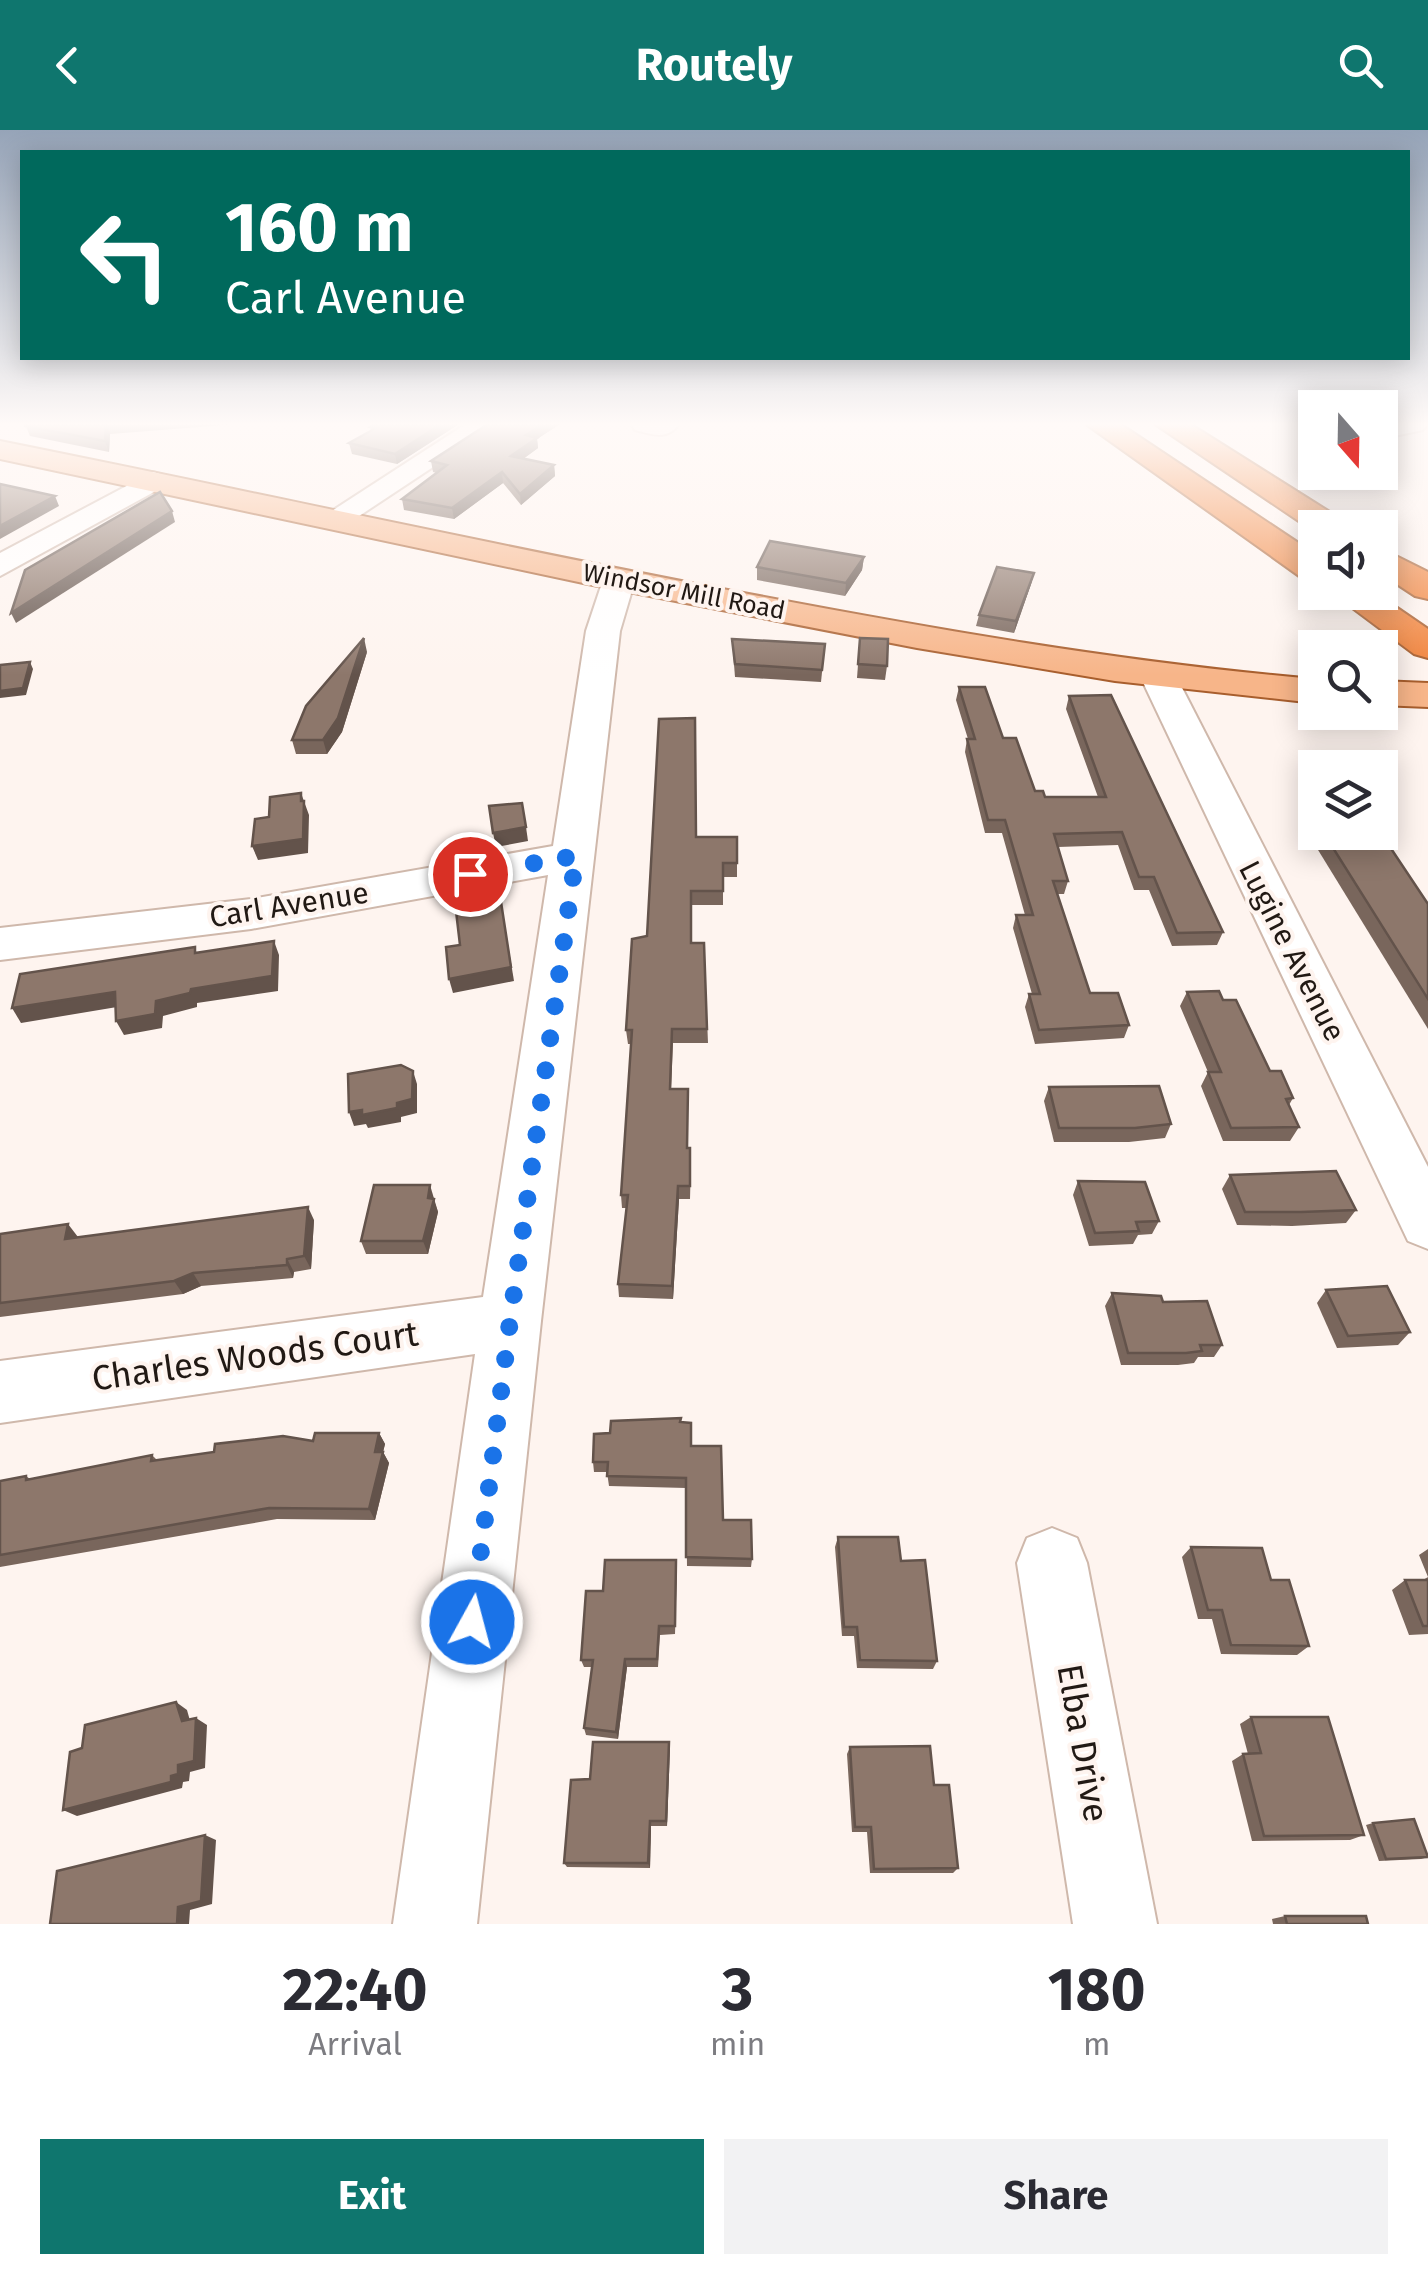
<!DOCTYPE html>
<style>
:root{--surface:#fff;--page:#f2f2f3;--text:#2b2b33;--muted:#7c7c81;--accent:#0f766e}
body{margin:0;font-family:"Fira Sans",sans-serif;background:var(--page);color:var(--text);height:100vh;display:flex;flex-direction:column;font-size:38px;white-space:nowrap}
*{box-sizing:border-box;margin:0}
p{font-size:32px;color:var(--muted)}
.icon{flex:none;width:55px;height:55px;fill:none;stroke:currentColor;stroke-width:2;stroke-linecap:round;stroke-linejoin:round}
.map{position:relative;height:1794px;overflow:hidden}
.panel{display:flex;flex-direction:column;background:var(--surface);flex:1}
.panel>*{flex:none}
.top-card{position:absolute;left:20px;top:20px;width:1390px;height:210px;border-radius:0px;box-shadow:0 5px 25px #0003;background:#00695c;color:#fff;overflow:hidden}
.needle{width:65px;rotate:160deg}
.buttons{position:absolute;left:1298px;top:260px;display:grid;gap:20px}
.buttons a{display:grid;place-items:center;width:100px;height:100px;border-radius:0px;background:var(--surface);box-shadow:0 5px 25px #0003;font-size:50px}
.pin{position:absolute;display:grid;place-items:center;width:85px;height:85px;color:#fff;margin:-42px;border:5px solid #fff;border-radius:50%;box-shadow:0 2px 10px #0007}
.me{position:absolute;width:110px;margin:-55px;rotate:7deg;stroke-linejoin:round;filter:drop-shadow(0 0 8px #0008)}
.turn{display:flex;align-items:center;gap:35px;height:210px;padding:0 40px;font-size:45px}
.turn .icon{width:130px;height:130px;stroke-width:2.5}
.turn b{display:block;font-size:70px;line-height:85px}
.eta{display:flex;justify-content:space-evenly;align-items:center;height:170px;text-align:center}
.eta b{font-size:60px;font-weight:700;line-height:70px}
.cta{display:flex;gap:20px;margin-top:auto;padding:20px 40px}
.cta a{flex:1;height:115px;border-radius:0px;background:var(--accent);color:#fff;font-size:40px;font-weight:700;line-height:115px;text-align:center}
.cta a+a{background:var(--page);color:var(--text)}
header{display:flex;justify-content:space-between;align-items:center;height:130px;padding:0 40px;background:var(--accent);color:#fff;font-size:45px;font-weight:700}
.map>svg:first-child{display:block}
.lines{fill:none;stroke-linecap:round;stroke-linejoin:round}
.minor-casing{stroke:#cfb8ab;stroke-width:4}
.major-casing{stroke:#a85e2d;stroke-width:4}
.highway-casing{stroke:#a85e2d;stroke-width:4}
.minor{fill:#fff;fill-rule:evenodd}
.major{fill:#f7b589;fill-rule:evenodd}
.highway{fill:#f1833b;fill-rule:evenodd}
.wall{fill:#79665c}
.shaded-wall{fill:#63534b}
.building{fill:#8d776b;stroke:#63534b;stroke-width:2.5}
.route{stroke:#1a73e8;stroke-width:18;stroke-dasharray:0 32.4}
.labels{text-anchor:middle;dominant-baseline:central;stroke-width:8;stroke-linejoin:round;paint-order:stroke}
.far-street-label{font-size:25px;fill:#211914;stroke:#fef4ef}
.street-label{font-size:30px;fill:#211914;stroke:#fef4ef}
.near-street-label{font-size:35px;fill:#211914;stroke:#fef4ef}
</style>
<header><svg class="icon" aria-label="back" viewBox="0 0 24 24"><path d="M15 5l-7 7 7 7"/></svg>Routely<svg class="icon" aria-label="search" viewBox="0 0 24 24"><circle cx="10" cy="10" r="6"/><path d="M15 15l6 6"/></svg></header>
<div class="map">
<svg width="1428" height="1794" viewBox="0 0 1428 1794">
<rect width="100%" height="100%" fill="#fef4ef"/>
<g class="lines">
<defs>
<g id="minor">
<path d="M466 294H498L347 394H325L321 388Z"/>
<path d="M631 294H679C667 311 652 304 635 300Z"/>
<path d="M1380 294H1427L1423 300 1380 309Z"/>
<path d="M153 342 163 345 167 351 163 357 0 446V423Z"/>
<path d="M619 440 631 443 635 450 620 501 541 1191 477 1794H393L475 1224 0 1293V1231L483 1167 548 745 251 799 0 830V798L251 769 553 716 586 501 603 450 607 443Z"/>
<path d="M1159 537 1172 540 1177 548 1428 1037V1119L1408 1111 1141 548 1146 540Z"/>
<path d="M1052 1398 1077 1408 1087 1433 1157 1794H1073L1017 1433 1027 1408Z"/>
</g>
<g id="major">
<path d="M0 311C244 360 488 414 733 461 926 498 1119 532 1315 549V573L1115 551 917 518 588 454 0 329Z"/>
<path d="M1380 551 1428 553V577L1380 575Z"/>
</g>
<g id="highway">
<path d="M1086 294H1120L1315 424V451L1302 448Z"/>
<path d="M1155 294H1190L1344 391 1349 398H1315V402Z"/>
<path d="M1380 418 1428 442V469L1415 466 1380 443Z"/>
<path d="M1331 462H1374L1428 499V528L1414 524Z"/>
</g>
</defs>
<use href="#minor" class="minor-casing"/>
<use href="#major" class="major-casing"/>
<use href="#highway" class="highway-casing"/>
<use href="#minor" class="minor"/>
<use href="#major" class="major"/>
<use href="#highway" class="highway"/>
</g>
<g class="wall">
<path d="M25 294H238L110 304 109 322 30 306Z"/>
<path d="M374 294H459L397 334 352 324 349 313 371 301 370 297Z"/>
<path d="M488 294H560L537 309 538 318 523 329 554 335 555 346 521 375 503 353 454 389 404 380 402 369 437 343 433 342 431 331Z"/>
<path d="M864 427 862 440 845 466 757 450V437Z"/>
<path d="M1034 443 1031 454 1014 503 976 496 979 485Z"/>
<path d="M860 508 887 536 885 550 857 548Z"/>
<path d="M732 509 825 514 821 552 735 547Z"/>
<path d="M367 522 342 602 327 624H296L292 610Z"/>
<path d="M959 557 1003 608 1035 661 1045 667H1098L1066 579 1069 566 1223 802 1217 815 1172 816 1149 760H1134L1118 715 1058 717 1068 751 1064 764H1057L1090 863 1129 895 1124 908 1035 914 1025 877 1029 864H1032L1013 798 1016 785H1025L1002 703H985L965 622 967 609H968L956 570Z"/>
<path d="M1319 702H1380L1428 774V899L1315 715Z"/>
<path d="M696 707H737V747H723V775H691L692 813H704L708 913H673L671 959 691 1032 690 1069H679L673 1169 619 1167 618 1154 627 1078H622L621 1065 631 914H628L626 900 647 806Z"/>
<path d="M1187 862 1223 870 1270 941 1293 968 1289 975 1299 997 1290 1011H1223L1201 956 1208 942 1180 876Z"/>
<path d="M1049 957 1171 994 1165 1008 1129 1012H1054L1044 971Z"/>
<path d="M1230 1045 1356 1080 1346 1093 1292 1096 1237 1095 1222 1059Z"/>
<path d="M1078 1051 1159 1091 1152 1104 1138 1105 1133 1114 1089 1116 1073 1065Z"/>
<path d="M434 1070 438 1082 428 1124H366L361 1111Z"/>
<path d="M314 1090 311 1139 294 1142 293 1148 201 1156 183 1164 0 1187V1104L78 1107Z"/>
<path d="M1326 1160 1410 1202 1398 1215 1337 1218 1317 1173Z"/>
<path d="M1112 1163 1163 1172 1222 1215 1214 1227H1198L1194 1233 1178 1235H1121L1105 1176Z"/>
<path d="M680 1292 723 1390 752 1429 751 1437 687 1436 686 1358 609 1356 607 1342H594L593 1332 610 1303Z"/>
<path d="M379 1303 385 1314 383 1322 389 1333 375 1390 277 1389 0 1437V1351L26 1346 30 1349 152 1325 157 1330Z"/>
<path d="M838 1407 901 1431 937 1531 933 1539 857 1538 854 1506H842L835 1417Z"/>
<path d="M1191 1417 1309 1516 1297 1525 1221 1524 1212 1489H1198L1182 1427Z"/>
<path d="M1428 1419V1504L1409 1505 1392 1460 1405 1450H1423L1428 1447 1419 1425Z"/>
<path d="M677 1439 675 1504 660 1505 658 1537H627L618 1609 586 1605 584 1598 592 1537H584L581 1530 603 1461Z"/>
<path d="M1251 1587 1364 1705 1350 1710 1252 1711 1232 1631 1243 1624H1248L1240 1594Z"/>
<path d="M669 1612 667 1696H651L650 1738 567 1737 564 1733 590 1649Z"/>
<path d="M850 1617 958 1738 953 1743H870L867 1702H852L847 1624Z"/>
<path d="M1373 1693 1428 1727 1421 1729 1379 1731 1366 1695Z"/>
<path d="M1285 1786 1368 1794H1273L1272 1789Z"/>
</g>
<g class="shaded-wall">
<path d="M106 294 110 304 109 322 105 311Z"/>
<path d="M441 294H459L397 334 395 324Z"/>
<path d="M543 294H560L537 309 538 318 512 337 511 326 526 305Z"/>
<path d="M554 335 555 346 521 375 520 364Z"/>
<path d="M502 342 503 353 454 389 452 378Z"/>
<path d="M55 366 59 376 0 409V396Z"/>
<path d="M172 381 175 392 16 493 11 483Z"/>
<path d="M864 427 862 440 845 466 846 453Z"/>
<path d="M1034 443 1031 454 1014 503 1016 491Z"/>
<path d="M364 508 367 522 342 602 327 624 323 610Z"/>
<path d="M30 532 33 539 26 565 0 568V561Z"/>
<path d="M301 663 309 685 308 723 258 730 252 716 301 671Z"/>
<path d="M526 697 528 711 496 717 493 703Z"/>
<path d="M499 759 514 851 453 863 449 849Z"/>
<path d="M274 811 279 825 278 861 197 873V877L163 886 162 898 124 905 116 891 156 871 191 859Z"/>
<path d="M115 862 123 876 21 893 12 878Z"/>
<path d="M413 941 417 954V983L401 987V992L368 998 366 994 354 996 349 982Z"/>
<path d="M430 1055 438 1082 428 1124 423 1111Z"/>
<path d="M678 1056 679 1069 673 1169 672 1156Z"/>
<path d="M308 1077 314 1090 311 1139 304 1126Z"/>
<path d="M68 1094 78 1107 65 1109Z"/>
<path d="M287 1129 294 1142 293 1148 287 1135Z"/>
<path d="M193 1143 201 1156 183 1164 174 1151Z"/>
<path d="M379 1303 385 1314 382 1326 383 1322 389 1333 375 1390 369 1379Z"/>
<path d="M625 1529 627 1537 618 1609 616 1602Z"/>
<path d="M176 1572 187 1580 192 1598 182 1591Z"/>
<path d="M196 1588 207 1595 205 1638 190 1642 189 1651 183 1652 182 1658 77 1686 63 1680 178 1635Z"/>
<path d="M669 1612 670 1619 667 1696 666 1691Z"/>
<path d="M650 1691 651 1696 650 1738 648 1733Z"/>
<path d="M205 1705 216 1710 212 1774 190 1780 189 1794H177L178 1777Z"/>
</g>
<g class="building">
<path d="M25 294H106L105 311 25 296Z"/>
<path d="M374 294H441L395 324 349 313 376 298 370 297Z"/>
<path d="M488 294H543L526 305 537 308 511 326 554 335 520 364 502 342 452 378 402 369 447 335 431 331Z"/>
<path d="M0 354 55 366 0 396Z"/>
<path d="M160 362 172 381 11 483 25 440Z"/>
<path d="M770 411 864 427 846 453 757 437Z"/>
<path d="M997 437 1034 443 1016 491 979 485Z"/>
<path d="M364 508 338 588 323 610H292L306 576Z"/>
<path d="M860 508 888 509 887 536 858 534Z"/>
<path d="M732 509 825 514 822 540 735 534Z"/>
<path d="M30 532 23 558 0 561V535Z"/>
<path d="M959 557H985L1003 608H1016L1035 661H1043L1045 667H1106L1069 566 1111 565 1223 802 1177 803 1154 747H1139L1122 702 1054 704 1068 751H1053L1090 863H1118L1129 895 1039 900 1029 864H1040L1016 785H1033L1005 690H988L967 609H975Z"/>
<path d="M695 588 696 707H737V733H723V761H691V813H704L707 899H672L670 959H688L687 1018H690V1056H678L672 1156 618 1154 628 1065H621L632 900H626L632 809 647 806 659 589Z"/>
<path d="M301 663V671H304L303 709 252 716 255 689 269 687 270 667Z"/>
<path d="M522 673 526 697 493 703 489 676Z"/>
<path d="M1323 702H1380L1428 774V869Z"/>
<path d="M499 759 511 837 449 849 446 817 460 815 456 781 461 777V766Z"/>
<path d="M274 811 272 846 191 859 190 863 156 871 155 884 116 891 115 862 12 878 20 844 195 817V823Z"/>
<path d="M1219 861 1223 870H1236L1270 941H1281L1293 968 1286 969 1299 997 1231 998 1208 942H1221L1187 862Z"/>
<path d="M401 935 413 941 412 969 397 973V978L362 985V980L349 982 348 944Z"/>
<path d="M1159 956 1171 994 1135 998H1059L1049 957Z"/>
<path d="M1336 1041 1356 1080 1301 1082H1245L1230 1045Z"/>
<path d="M1078 1051 1145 1052 1159 1091 1136 1092 1139 1101 1095 1103Z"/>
<path d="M374 1055H430L428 1068 434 1069 423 1111H361Z"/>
<path d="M308 1077 304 1126 287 1129V1135L193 1143 174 1151 0 1173V1104L68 1094 65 1109Z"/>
<path d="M1387 1156 1410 1202 1348 1206 1326 1160Z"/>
<path d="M1112 1163 1161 1166 1163 1172 1207 1171 1222 1215H1200L1202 1221 1186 1223H1128Z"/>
<path d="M681 1288 680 1292 691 1293V1316H721L723 1390H751L752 1429 686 1427V1348L607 1346 608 1332H593L594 1304 610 1303 611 1291Z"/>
<path d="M315 1303H379L375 1322H383L369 1379 269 1378 0 1425V1351L26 1346V1350L152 1325 151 1331 214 1322 215 1314 283 1306 313 1311Z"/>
<path d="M838 1407H898L901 1431 925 1430 937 1531 860 1530 857 1497H844Z"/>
<path d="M1191 1417 1262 1418 1271 1450H1289L1309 1516 1231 1515 1222 1480H1208Z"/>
<path d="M605 1430H676L675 1496H659L657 1529H625L616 1602 584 1598 593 1530H581L586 1461H603Z"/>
<path d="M1405 1450H1428V1496H1423Z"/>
<path d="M176 1572 182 1591 196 1588 194 1631 178 1635V1644L171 1646V1652L63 1680 70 1622 82 1618 85 1595Z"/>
<path d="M1251 1587H1328L1364 1705 1264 1706 1243 1624 1261 1623Z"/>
<path d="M593 1612H669L666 1691H650L648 1733H564L571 1650 590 1649Z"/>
<path d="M930 1616 934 1655H949L958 1738 874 1739 871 1697H855L850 1617Z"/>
<path d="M1414 1689 1428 1727 1386 1729 1373 1693Z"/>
<path d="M205 1705 201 1771 178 1777 177 1794H50L57 1741Z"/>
<path d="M1285 1786H1366L1368 1794H1287Z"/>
</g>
<linearGradient id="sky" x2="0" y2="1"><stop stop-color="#96a4b8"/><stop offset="0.54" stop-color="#fffaf8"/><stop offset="1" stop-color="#fffaf8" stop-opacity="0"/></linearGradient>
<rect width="1428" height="545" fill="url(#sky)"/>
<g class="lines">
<path class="route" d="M470 744 576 726 510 1191 472 1492"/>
</g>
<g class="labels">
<g class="far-street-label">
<text transform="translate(684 462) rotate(11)">Windsor Mill Road</text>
</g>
<g class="street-label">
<text transform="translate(289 775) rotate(-9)">Carl Avenue</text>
<text transform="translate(1292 821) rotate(63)">Lugine Avenue</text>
</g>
<g class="near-street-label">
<text transform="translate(255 1226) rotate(-8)">Charles Woods Court</text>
<text transform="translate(1083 1613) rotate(80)">Elba Drive</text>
</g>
</g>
</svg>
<div class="buttons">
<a><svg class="needle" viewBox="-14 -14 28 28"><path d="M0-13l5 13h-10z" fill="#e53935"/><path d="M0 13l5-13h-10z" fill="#7c7c81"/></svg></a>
<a><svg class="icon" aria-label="sound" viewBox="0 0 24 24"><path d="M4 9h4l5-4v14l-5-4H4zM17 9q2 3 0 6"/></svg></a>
<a><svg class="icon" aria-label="search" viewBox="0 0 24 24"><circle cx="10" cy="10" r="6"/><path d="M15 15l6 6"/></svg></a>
<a><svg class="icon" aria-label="layers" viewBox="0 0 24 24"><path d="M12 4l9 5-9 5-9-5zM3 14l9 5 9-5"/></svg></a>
</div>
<div class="pin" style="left:470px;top:744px;background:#d93025"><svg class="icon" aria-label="arrive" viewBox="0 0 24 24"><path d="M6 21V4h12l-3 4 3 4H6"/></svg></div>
<svg class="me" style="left:472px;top:1492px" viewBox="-20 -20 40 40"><circle r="17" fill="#1a73e8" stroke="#fff" stroke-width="3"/><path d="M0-11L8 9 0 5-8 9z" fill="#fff"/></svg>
<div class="top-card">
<div class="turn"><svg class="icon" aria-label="left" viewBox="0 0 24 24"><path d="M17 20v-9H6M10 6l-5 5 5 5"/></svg><div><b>160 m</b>Carl Avenue</div></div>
</div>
</div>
<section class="panel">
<div class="eta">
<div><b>22:40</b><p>Arrival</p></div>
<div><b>3</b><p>min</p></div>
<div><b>180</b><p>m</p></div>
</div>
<div class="cta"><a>Exit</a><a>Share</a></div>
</section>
